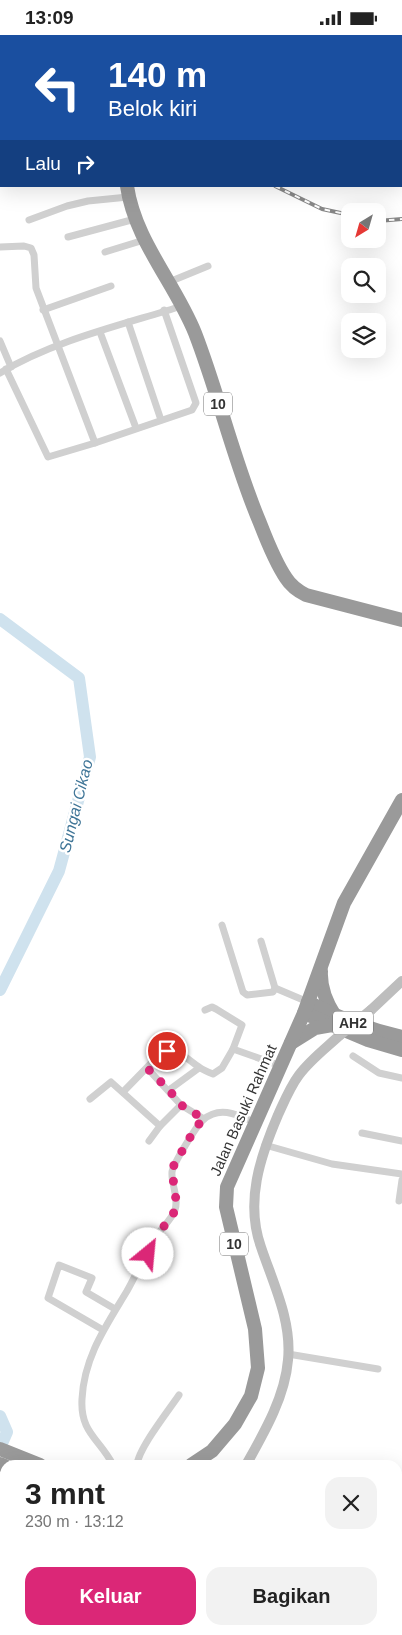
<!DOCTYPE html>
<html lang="id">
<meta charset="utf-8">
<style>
:root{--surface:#fff;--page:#f2f2f2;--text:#222;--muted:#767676;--accent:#db2777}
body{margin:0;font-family:Arial,sans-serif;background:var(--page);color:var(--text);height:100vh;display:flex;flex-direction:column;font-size:19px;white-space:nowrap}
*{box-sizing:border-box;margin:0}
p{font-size:16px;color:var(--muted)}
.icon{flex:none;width:28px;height:28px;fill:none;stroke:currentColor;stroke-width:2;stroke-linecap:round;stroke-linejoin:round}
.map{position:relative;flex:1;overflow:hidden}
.panel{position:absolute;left:0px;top:1425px;width:402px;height:175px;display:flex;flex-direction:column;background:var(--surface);border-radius:15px 15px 0 0;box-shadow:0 5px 20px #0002}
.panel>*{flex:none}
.banner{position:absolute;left:0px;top:0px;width:402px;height:152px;box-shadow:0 5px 20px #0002;background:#1a4fa0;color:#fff;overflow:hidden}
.needle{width:32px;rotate:217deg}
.tools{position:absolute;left:341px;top:168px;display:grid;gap:10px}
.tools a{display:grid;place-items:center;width:45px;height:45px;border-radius:10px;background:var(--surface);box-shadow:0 5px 20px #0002;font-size:25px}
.pin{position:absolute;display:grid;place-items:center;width:42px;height:42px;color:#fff;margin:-21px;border:2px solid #fff;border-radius:50%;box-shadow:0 1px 5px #0007}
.me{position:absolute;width:55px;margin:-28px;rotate:28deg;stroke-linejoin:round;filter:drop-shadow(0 0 4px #0008)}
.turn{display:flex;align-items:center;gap:18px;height:105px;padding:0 25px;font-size:22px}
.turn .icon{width:65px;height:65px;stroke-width:2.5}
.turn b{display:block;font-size:35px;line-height:42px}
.then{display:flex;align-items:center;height:48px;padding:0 25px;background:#0003;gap:10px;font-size:19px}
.round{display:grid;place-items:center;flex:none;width:52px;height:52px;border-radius:15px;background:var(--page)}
.overview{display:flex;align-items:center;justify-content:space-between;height:85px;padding:0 25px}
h1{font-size:30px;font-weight:800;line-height:38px}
.button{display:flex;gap:10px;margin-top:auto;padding:10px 25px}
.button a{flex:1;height:58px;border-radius:15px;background:var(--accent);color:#fff;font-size:20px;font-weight:800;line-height:58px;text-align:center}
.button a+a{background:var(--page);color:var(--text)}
.status{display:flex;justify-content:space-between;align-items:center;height:35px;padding:0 25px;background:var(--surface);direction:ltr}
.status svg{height:14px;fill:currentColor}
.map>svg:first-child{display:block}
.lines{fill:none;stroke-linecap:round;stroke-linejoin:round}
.river{stroke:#cfe2ee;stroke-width:12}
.street{stroke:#d0d0d0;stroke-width:7}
.secondary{stroke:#bdbdbd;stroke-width:10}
.highway{stroke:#9a9a9a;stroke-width:14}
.rail-casing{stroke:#888;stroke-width:4}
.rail{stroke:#fff;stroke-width:2;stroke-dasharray:5.5;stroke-linecap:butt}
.secondary-bridge{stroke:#bdbdbd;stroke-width:10}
.route{stroke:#db2777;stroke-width:9;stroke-dasharray:0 16.2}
.labels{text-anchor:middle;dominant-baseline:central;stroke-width:5;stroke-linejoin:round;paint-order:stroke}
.shield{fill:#fff;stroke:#707070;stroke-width:1}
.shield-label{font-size:14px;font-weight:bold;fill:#333}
.street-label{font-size:15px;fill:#333;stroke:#fff}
.water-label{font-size:16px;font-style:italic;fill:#3f7597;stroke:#fff}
</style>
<div class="status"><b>13:09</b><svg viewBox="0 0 49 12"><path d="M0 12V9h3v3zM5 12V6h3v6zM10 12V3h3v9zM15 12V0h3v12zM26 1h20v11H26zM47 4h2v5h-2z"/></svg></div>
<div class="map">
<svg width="402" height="1600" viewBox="0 0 402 1600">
<rect width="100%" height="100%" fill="#fff"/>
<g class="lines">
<g class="river">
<path d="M0 584 79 643 90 722 59 836 0 955"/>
<path d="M0 1381 7 1397 0 1413"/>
</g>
<g class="street">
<path d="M73 0 74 1"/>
<path d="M259 0V1"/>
<path d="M294 0V1"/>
<path d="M329 0 330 1"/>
<path d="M374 0V1"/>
<path d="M383 0 384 1"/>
<path d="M401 11 402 10"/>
<path d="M0 54H1"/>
<path d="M401 70H402"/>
<path d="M401 106 402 105"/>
<path d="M29 185 67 171 88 166 128 162"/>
<path d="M68 202 135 184"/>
<path d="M0 212 24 211 31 213 34 220 36 253 95 408"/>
<path d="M105 217 144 205"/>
<path d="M169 247 208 231"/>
<path d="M43 275 111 251"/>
<path d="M128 287 161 385"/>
<path d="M100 297 136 393"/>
<path d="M0 306 11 332"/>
<path d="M6 334 48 422 95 408 192 375 196 368 164 275"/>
<path d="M0 338C55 305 122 290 182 271"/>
<path d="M222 890 243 957 247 960 273 957 275 953"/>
<path d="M261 906 275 953 308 967"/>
<path d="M205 975 212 972 216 974 242 990 233 1014 281 1031"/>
<path d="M353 1021 379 1038 402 1043"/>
<path d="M147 1033 181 1070"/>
<path d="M169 1055 199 1033"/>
<path d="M123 1057 160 1019C177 1010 185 1023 199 1032 203 1035 208 1037 213 1039L222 1033 233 1014"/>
<path d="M90 1064 111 1047 160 1091 181 1070 204 1084"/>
<path d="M362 1098 402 1106"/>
<path d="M149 1106 160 1091"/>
<path d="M265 1110 332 1129 402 1139"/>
<path d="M399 1166 402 1145"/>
<path d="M103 1295 48 1263 59 1230 92 1243 86 1257 115 1274"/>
<path d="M288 1319 378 1334"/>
<path d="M113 1430C100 1404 80 1398 82 1364 84 1322 106 1291 127 1256 136 1240 144 1222 153 1206 159 1195 171 1186 175 1175 179 1163 171 1149 172 1137 173 1129 197 1090 203 1085 220 1070 238 1080 256 1088"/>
<path d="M137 1430C138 1414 169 1375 179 1360"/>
<path d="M398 1563 402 1564"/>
<path d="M0 1596 10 1599"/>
<path d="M267 1600 270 1595"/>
<path d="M324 1600 342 1598 347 1595"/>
</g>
<g class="secondary">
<path d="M371 975 402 946"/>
<path d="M246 1430C264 1398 285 1362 288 1325 292 1286 273 1248 261 1212 245 1167 260 1122 278 1080 284 1067 290 1052 299 1040 310 1025 326 1013 340 1000"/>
<path d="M322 1595 324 1600"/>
<path d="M10 1600 11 1595"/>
</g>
<g class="highway">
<path d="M108 1V0"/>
<path d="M127 151C135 206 175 248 195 298 219 360 234 427 260 488 267 506 275 527 286 543 291 551 298 556 306 560L402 585"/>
<path d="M321 936C320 953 326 967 335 981"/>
<path d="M308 967C338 983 368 994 402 1002"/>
<path d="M304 978 368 1005 402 1015"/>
<path d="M291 1008 315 993 332 990"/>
<path d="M0 1414 40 1430"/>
<path d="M0 1429 5 1431"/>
<path d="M191 1430 212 1416 235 1389 251 1361 258 1333 255 1294 226 1172 227 1152 304 978 344 868 402 765"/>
</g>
<defs>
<g id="rail">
<path d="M176 0V1"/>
<path d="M275 151 322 174 350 180"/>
<path d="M378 186 402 184"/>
</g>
</defs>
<use href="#rail" class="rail-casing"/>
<use href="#rail" class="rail"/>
<path class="secondary-bridge" d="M340 1000 371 975"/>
</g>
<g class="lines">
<path class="route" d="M148 1219 154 1205 175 1176 176 1165 172 1136 174 1130 196 1092 204 1084 181 1070 169 1055 147 1033 167 1016"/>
</g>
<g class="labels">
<g class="shield">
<rect x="204" y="357.5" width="28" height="23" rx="4"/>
<rect x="333" y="976.5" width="40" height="23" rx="4"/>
<rect x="220" y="1197.5" width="28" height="23" rx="4"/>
</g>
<g class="shield-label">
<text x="218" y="369">10</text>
<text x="353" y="988">AH2</text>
<text x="234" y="1209">10</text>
</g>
<g class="street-label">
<text transform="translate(243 1075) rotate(-66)">Jalan Basuki Rahmat</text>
</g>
<g class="water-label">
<text transform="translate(76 771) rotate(-76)">Sungai Cikao</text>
</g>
</g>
</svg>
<div class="tools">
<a><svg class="needle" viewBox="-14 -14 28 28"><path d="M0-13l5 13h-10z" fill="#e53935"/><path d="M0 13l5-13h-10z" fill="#767676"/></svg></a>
<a><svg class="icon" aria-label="search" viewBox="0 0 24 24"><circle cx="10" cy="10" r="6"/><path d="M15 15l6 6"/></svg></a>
<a><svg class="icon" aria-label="layers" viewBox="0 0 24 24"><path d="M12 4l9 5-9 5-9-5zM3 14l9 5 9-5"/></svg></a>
</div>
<div class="pin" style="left:167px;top:1016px;background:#d93025"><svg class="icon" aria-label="arrive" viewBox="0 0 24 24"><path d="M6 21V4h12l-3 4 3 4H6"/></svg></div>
<svg class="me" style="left:148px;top:1219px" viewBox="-20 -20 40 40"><circle r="19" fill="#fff"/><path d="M0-13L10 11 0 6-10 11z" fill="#db2777"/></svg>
<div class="banner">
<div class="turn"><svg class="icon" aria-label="left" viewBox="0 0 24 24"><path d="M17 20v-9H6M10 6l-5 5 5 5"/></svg><div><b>140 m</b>Belok kiri</div></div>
<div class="then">Lalu<svg class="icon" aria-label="right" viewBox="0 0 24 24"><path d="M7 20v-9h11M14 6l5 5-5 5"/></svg></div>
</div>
<section class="panel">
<div class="overview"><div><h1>3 mnt</h1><p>230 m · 13:12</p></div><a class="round"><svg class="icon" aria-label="close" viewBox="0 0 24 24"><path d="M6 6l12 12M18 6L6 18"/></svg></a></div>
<div class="button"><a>Keluar</a><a>Bagikan</a></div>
</section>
</div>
